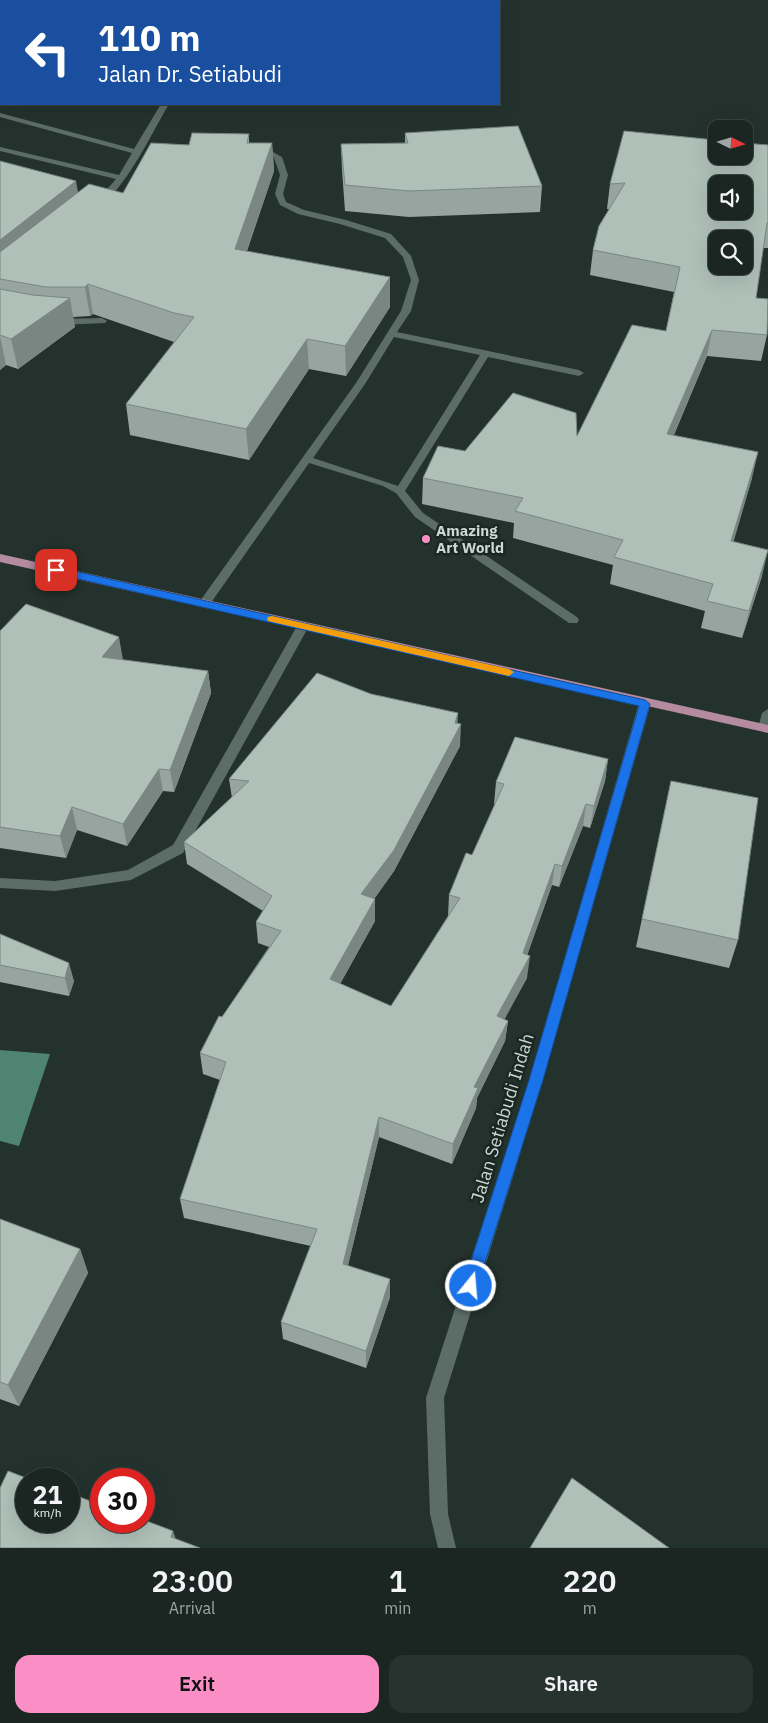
<!DOCTYPE html>
<style>
:root{--surface:#1b2622;--page:#28322f;--text:#f1f3f6;--muted:#a0a5a5;--line:#394340;--accent:#fb8fc5}
body{margin:0;font-family:"IBM Plex Sans",sans-serif;background:var(--page);color:var(--text);height:100vh;display:flex;flex-direction:column;font-size:19px;white-space:nowrap}
*{box-sizing:border-box;margin:0}
p{font-size:16px;color:var(--muted)}
.icon{flex:none;width:28px;height:28px;fill:none;stroke:currentColor;stroke-width:2;stroke-linecap:round;stroke-linejoin:round}
.map{position:relative;height:1548px;overflow:hidden}
.drawer{display:flex;flex-direction:column;background:var(--surface);flex:1}
.drawer>*{flex:none}
.top-card{position:absolute;left:0px;top:0px;width:500px;height:105px;box-shadow:0 5px 20px #0002,0 0 0 1px var(--line);background:#1a4fa0;color:#fff;overflow:hidden}
.needle{width:32px;rotate:95deg}
.tools{position:absolute;left:708px;top:120px;display:grid;gap:10px}
.tools a{display:grid;place-items:center;width:45px;height:45px;border-radius:10px;background:var(--surface);box-shadow:0 5px 20px #0002,0 0 0 1px var(--line);font-size:25px}
.speed{position:absolute;left:15px;top:1468px;display:flex;gap:10px;font-size:25px;font-weight:700;text-align:center}
.speed>*{display:grid;place-content:center;width:65px;height:65px;border-radius:50%;background:var(--surface);box-shadow:0 5px 20px #0002,0 0 0 1px var(--line);line-height:1}
.speed small{font-size:12px;font-weight:400}
.speed .limit{border:8px solid #d22;background:#fff;color:#111}
.pin{position:absolute;display:grid;place-items:center;width:42px;height:42px;color:#fff;margin:-21px;border-radius:10px;box-shadow:0 2px 8px #0006}
.me{position:absolute;width:55px;margin:-28px;rotate:17deg;stroke-linejoin:round;filter:drop-shadow(0 0 4px #0008)}
.turn{display:flex;align-items:center;gap:18px;height:105px;padding:0 15px;font-size:22px}
.turn .icon{width:65px;height:65px;stroke-width:2.5}
.turn b{display:block;font-size:35px;line-height:42px}
.eta{display:flex;justify-content:space-evenly;align-items:center;height:85px;text-align:center}
.eta b{font-size:30px;font-weight:600;line-height:35px}
.button{display:flex;gap:10px;margin-top:auto;padding:10px 15px}
.button a{flex:1;height:58px;border-radius:15px;background:var(--accent);color:#111;font-size:20px;font-weight:600;line-height:58px;text-align:center}
.button a+a{background:var(--page);color:var(--text)}
.map>svg:first-child{display:block}
.water{fill:#4e8471}
.lines{fill:none;stroke-linecap:round;stroke-linejoin:round}
.minor{fill:#5c6c66;fill-rule:evenodd}
.major{fill:#b48b9f;fill-rule:evenodd}
.wall{fill:#96a59f}
.shaded-wall{fill:#7a8682}
.building{fill:#afc0b9;stroke:#7a8682;fill-rule:evenodd}
.route{fill:#1a73e8;stroke:#114b97}
.slow{fill:#f59e0b}
.poi-dot{fill:#fb8fc5;stroke:#1a2823;stroke-width:2}
.labels{text-anchor:middle;dominant-baseline:central;stroke-width:5;stroke-linejoin:round;paint-order:stroke}
.poi-label{font-size:15px;font-weight:bold;fill:#ced7d3;stroke:#1a2823;text-anchor:start}
.near-street-label{font-size:18px;fill:#ced7d3;stroke:#1a2823}
</style>
<div class="map">
<svg width="768" height="1548" viewBox="0 0 768 1548">
<rect width="100%" height="100%" fill="#24322d"/>
<path class="water" d="M0 1050 50 1054 19 1146 0 1141Z"/>
<g class="lines">
<g class="minor">
<path d="M161 104H169C149 138 132 177 103 204L96 202 116 179 0 151V147L119 175 132 153 0 117V113L134 149Z"/>
<path d="M254 145H260L282 157 288 175 283 194 286 202 304 210 346 220 391 234 411 256 419 280 411 311 397 332 579 370 584 373 579 376 488 357 405 491 423 513 577 617 579 620 577 623H569L415 517 396 493 383 486 309 463 208 607H200L198 604 200 601 356 383 401 311 411 280 403 257 385 238 340 224 298 214 280 205 275 194 280 175 274 158 254 149ZM394 337 480 355 398 486 313 458 365 384Z"/>
<path d="M102 318 107 321 105 323 59 325 54 322 59 319Z"/>
<path d="M303 622 309 626 183 853 131 880 55 891 0 888V878L55 881 128 870 173 845 297 626Z"/>
<path d="M645 699 651 703 543 1080 444 1398 448 1514 456 1548H438L430 1514 426 1398 529 1080 639 703Z"/>
<path d="M768 709V731L764 732 758 728 762 713Z"/>
</g>
<path class="major" d="M0 554 768 725V733L0 562Z"/>
</g>
<g class="wall">
<path d="M405 133 542 186 540 212 409 217 345 211 342 170 341 144H405Z"/>
<path d="M249 134V143H272L274 171 247 251 390 307 346 376 309 369 249 460 130 435 126 404 174 342 93 314 90 316 73 317 75 327 18 369 6 365 0 370V161L78 192 123 193 189 145Z"/>
<path d="M768 145V248H763L756 298 767 335 761 361 707 356 674 435 752 478 733 542 762 576 742 638 701 628 705 611 610 584 613 565 513 538 514 523 422 504 423 478 465 451 577 436 666 331 674 292 590 275 593 250 609 209H607L610 184Z"/>
<path d="M0 631 123 660 208 671 211 693 174 792 163 791 127 846 77 830 66 858 0 848Z"/>
<path d="M371 694 458 723 460 746 394 871 374 899H375V921L340 984 391 1006 448 916 449 895 472 855 495 804H494L496 782 608 759 605 781 590 828 583 826 559 887 552 885 527 955V978L504 1019 508 1021 505 1041 477 1098 476 1108 452 1164 379 1137 348 1265 390 1297 366 1368 283 1339 281 1322 311 1246 184 1218 180 1199 220 1080 203 1074 200 1053 222 1017 269 947 258 943 256 922 263 911 187 864 184 842 232 798 229 779Z"/>
<path d="M671 781 738 940 729 968 636 947Z"/>
<path d="M0 934 74 981 69 996 0 982Z"/>
<path d="M0 1219 80 1249 88 1273 19 1406 0 1399Z"/>
</g>
<g class="shaded-wall">
<path d="M1 43V77L0 78V44Z"/>
<path d="M272 143 274 171 237 279 235 249Z"/>
<path d="M76 181 81 210 0 275V240Z"/>
<path d="M390 277V307L346 376 345 346Z"/>
<path d="M88 284 93 314 90 316 85 287Z"/>
<path d="M70 298 75 327 18 369 11 339Z"/>
<path d="M712 330 707 356 663 460 667 434Z"/>
<path d="M0 336 6 365 0 370Z"/>
<path d="M307 339 309 369 249 460 246 429Z"/>
<path d="M758 452 752 478 726 568 731 541Z"/>
<path d="M768 550 762 576 742 638 749 611Z"/>
<path d="M119 637 123 660 102 657Z"/>
<path d="M208 671 211 693 174 792 170 770Z"/>
<path d="M458 713 457 732 461 724 460 746 394 871 362 916 361 894 455 723Z"/>
<path d="M608 759 605 781 590 828 594 806Z"/>
<path d="M159 769 163 791 127 846 123 824Z"/>
<path d="M586 804 583 826 559 887 562 866Z"/>
<path d="M72 807 77 830 66 858 60 836Z"/>
<path d="M555 864 552 885 521 973 530 956 527 978 495 1037 497 1016 523 953Z"/>
<path d="M375 899V921L331 1000 330 979Z"/>
<path d="M69 963 74 981 69 996 65 978Z"/>
<path d="M508 1021 505 1041 477 1098 476 1108 452 1164 453 1144 474 1087Z"/>
<path d="M379 1117V1137L344 1282 343 1264Z"/>
<path d="M80 1249 88 1273 19 1406 8 1385Z"/>
<path d="M390 1279V1297L366 1368V1351Z"/>
<path d="M173 1531 179 1548 171 1537Z"/>
</g>
<g class="building">
<path d="M0 20H1V43L0 44Z"/>
<path d="M518 126 542 186 409 191 345 185 341 144 408 143 405 133Z"/>
<path d="M624 131 716 140V156H744V143L768 145V223H767L756 298 768 299 767 335 712 330 667 434 758 452 731 541 768 550 749 611 707 601 713 584 614 557 623 540 515 511 523 498 423 478 438 446 465 451 513 393 576 413 577 436 632 325 666 331 680 267 593 250 599 226 625 183 610 184ZM716 184H744V211H716ZM716 239H744V266H716Z"/>
<path d="M192 133 249 134 247 143H272L235 249 390 277 345 346 307 339 246 429 126 404 194 317 174 313 88 284 85 287H46L0 279V252L89 184 123 193 151 143 189 145Z"/>
<path d="M0 161 76 181 0 240Z"/>
<path d="M0 289 32 295 70 298 11 339 0 335Z"/>
<path d="M26 604 119 637 102 657 208 671 170 770 159 769 123 824 72 807 60 836 0 827V631Z"/>
<path d="M317 673 371 694 458 713 455 723 461 724 394 850 361 894 375 899 330 979 391 1006 460 898 449 895 466 853 472 855 504 784 496 782 515 737 608 759 594 806 586 804 562 866 555 864 523 953 530 956 497 1016 508 1021 474 1087 478 1088 453 1144 379 1117 343 1264 390 1279 366 1351 281 1322 317 1229 180 1199 226 1062 200 1053 219 1016 222 1017 281 931 256 922 272 896 184 842 249 781 229 779Z"/>
<path d="M671 781 758 798 738 940 642 919Z"/>
<path d="M0 934 69 963 65 978 0 965Z"/>
<path d="M0 1219 80 1249 8 1385 0 1382Z"/>
<path d="M8 1471 29 1479H26V1521H69V1493L101 1505V1521H144V1520L173 1531 171 1537 200 1548H0V1488Z"/>
<path d="M572 1478 669 1548H530Z"/>
</g>
<path class="route" d="M56 567 645 700 650 704 543 1080 476 1291 471 1293 466 1291 463 1286 529 1080 639 706 52 573V568Z"/>
<path class="slow" d="M272 616 509 669 514 672 509 676 268 621 267 619 268 617Z"/>
<circle class="poi-dot" cx="426" cy="539" r="5"/>
<g class="labels">
<g class="poi-label">
<text x="436" y="530">Amazing<tspan x="436" dy="17">Art World</tspan></text>
</g>
<g class="near-street-label">
<text transform="translate(502 1118) rotate(-73)">Jalan Setiabudi Indah</text>
</g>
</g>
</svg>
<div class="tools">
<a><svg class="needle" viewBox="-14 -14 28 28"><path d="M0-13l5 13h-10z" fill="#e53935"/><path d="M0 13l5-13h-10z" fill="#a0a5a5"/></svg></a>
<a><svg class="icon" aria-label="sound" viewBox="0 0 24 24"><path d="M4 9h4l5-4v14l-5-4H4zM17 9q2 3 0 6"/></svg></a>
<a><svg class="icon" aria-label="search" viewBox="0 0 24 24"><circle cx="10" cy="10" r="6"/><path d="M15 15l6 6"/></svg></a>
</div>
<div class="speed"><div>21<small>km/h</small></div><div class="limit">30</div></div>
<div class="pin" style="left:56px;top:570px;background:#d93025"><svg class="icon" aria-label="arrive" viewBox="0 0 24 24"><path d="M6 21V4h12l-3 4 3 4H6"/></svg></div>
<svg class="me" style="left:471px;top:1286px" viewBox="-20 -20 40 40"><circle r="17" fill="#1a73e8" stroke="#fff" stroke-width="3"/><path d="M0-11L8 9 0 5-8 9z" fill="#fff"/></svg>
<div class="top-card">
<div class="turn"><svg class="icon" aria-label="left" viewBox="0 0 24 24"><path d="M17 20v-9H6M10 6l-5 5 5 5"/></svg><div><b>110 m</b>Jalan Dr. Setiabudi</div></div>
</div>
</div>
<section class="drawer">
<div class="eta">
<div><b>23:00</b><p>Arrival</p></div>
<div><b>1</b><p>min</p></div>
<div><b>220</b><p>m</p></div>
</div>
<div class="button"><a>Exit</a><a>Share</a></div>
</section>
